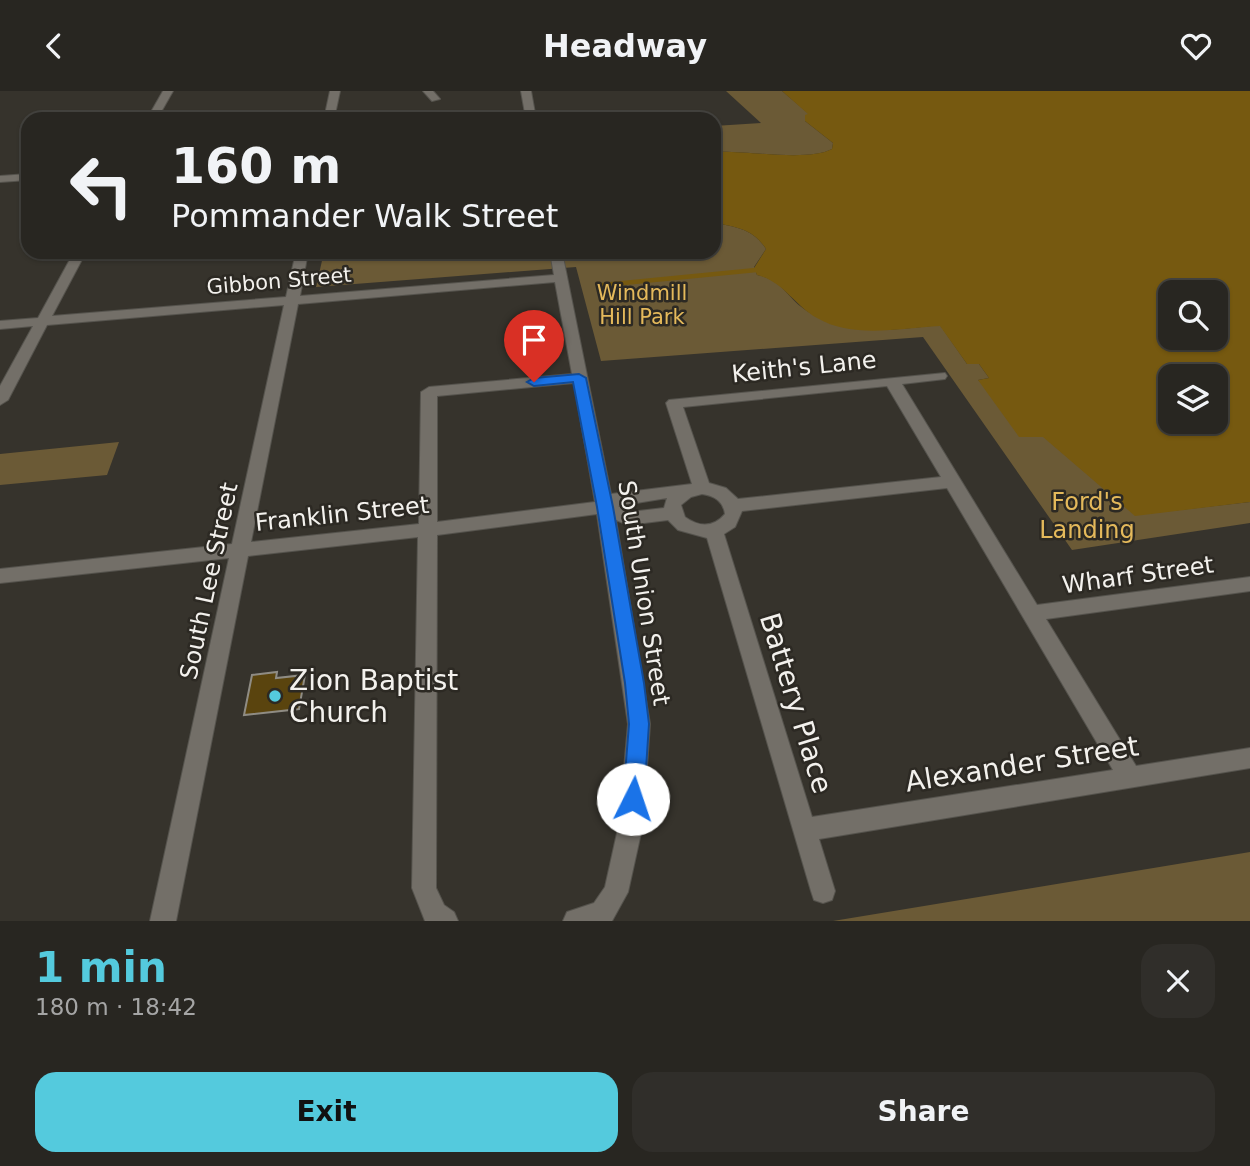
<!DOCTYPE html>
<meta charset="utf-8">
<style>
:root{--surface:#282621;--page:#302e2a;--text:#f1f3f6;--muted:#a5a5a5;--line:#44433f;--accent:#54cadd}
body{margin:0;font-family:"DejaVu Sans",sans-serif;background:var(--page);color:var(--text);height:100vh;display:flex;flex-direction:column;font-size:26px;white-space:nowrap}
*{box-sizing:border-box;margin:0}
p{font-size:23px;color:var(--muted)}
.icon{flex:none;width:38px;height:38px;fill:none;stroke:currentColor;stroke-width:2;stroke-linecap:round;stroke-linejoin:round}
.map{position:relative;height:830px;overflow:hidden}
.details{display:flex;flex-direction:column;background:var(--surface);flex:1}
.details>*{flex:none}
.guide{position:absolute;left:21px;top:21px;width:700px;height:147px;border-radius:21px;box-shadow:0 2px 5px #0004,0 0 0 2px var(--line);background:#282621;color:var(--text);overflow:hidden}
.fabs{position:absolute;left:1158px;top:189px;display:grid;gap:14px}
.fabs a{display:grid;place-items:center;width:70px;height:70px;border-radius:14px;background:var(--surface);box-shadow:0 2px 5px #0004,0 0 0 2px var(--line);font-size:35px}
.pin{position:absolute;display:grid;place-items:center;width:60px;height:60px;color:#fff;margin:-72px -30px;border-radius:50% 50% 50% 0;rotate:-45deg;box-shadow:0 0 7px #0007}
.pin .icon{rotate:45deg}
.me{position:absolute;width:77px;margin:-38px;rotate:4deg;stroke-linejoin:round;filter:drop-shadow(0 0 5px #0008)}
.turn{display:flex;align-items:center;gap:24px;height:147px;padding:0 35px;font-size:32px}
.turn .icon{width:91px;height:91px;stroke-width:2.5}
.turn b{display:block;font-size:49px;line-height:60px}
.round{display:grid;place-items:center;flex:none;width:74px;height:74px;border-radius:21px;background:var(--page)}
.headline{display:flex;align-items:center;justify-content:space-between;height:119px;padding:0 35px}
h1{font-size:42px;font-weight:700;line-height:52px;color:var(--accent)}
.button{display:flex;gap:14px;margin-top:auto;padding:14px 35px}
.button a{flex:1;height:80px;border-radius:21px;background:var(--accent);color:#111;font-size:28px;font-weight:700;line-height:80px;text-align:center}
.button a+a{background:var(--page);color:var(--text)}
header{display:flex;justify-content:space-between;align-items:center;height:91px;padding:0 35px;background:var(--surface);font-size:32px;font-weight:700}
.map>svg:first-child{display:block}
.green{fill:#6b5a36}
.water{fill:#765910;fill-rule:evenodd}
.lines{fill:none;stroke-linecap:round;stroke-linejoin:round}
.stream{stroke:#765910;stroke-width:4.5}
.building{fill:#5a440e;stroke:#8f8c84;stroke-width:2}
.minor-casing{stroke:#55534d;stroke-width:2}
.minor{fill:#736f68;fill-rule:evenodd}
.route{fill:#1a73e8;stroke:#114b97;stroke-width:2}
.poi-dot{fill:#54cadd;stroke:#2c2923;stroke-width:2.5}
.labels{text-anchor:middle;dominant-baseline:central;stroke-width:5;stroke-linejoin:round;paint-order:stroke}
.far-street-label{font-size:21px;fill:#f3f1ed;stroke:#2c2923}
.far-park-label{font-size:21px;fill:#e4b95b;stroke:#2c2923}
.street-label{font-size:24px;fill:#f3f1ed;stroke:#2c2923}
.park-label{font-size:24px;fill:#e4b95b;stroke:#2c2923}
.near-poi-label{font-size:28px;fill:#f3f1ed;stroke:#2c2923;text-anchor:start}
.near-street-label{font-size:28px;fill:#f3f1ed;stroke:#2c2923}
</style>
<header><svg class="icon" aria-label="back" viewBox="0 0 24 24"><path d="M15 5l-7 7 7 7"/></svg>Headway<svg class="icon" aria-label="heart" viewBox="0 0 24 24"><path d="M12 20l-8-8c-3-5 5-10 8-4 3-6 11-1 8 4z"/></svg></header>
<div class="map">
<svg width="1250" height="830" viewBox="0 0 1250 830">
<rect width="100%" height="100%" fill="#36332c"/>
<g class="green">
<path d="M726 0H782L809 23 805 30 833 52 832 58C808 71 746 59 714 61V35L761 32Z"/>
<path d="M714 132C737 136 753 138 766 158L754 176 757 184C782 189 785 204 804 218 845 247 892 239 940 234L967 273H979L989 287 978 289 1135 424 1250 411V432L1072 459 923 246 601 270 576 176 316 196 324 161H714Z"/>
<path d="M119 351 107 384 0 394V363Z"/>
<path d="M1250 761V830H833Z"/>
</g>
<path class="water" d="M782 0H1250V411L1135 425 1043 346H1019L978 289 989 287 979 273H967L940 235C900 237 853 248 817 227 794 214 783 190 757 184L754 177 766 158C753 138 737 136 714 132V61C746 59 807 71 832 58L833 52 805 30V24L808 23ZM1171 201H1216V247H1171ZM1171 285H1216V331H1171Z"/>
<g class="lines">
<path class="stream" d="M603 194 756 179"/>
</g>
<path class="building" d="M277 581 276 587 305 584 299 618 244 624 252 584Z"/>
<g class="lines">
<defs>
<g id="minor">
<path d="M163 0H173L157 28H147Z"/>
<path d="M330 0H340L334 28H324Z"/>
<path d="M423 0H433L440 8 432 10Z"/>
<path d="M521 0H531L536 28H526Z"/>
<path d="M28 83V89L0 91V85Z"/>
<path d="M74 161H86L52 225 286 206 296 161H308L300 205 554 184 550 161H562L611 403 692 393 666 312 669 309 945 282 947 285 945 288 902 293 1037 514 1250 486V500L1046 528 1136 675 1250 657V677L819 748 835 800 832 809 823 812 814 809 811 800 707 447 678 439 668 429 628 434 616 429 650 633 643 733 628 801 612 830H563L567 821 594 812 605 796 619 733 628 633 597 423 437 444 436 797 444 814 454 821 458 830H425L412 797 418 446 248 465 176 830H150L229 467 0 492V478L232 453 284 214 47 234 8 309 0 314V295L33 235 0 238V230L38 227ZM555 191 572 283 429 296 421 301 419 433 251 451 298 213ZM574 292 595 411 437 431V305ZM887 295 941 386 738 408 726 397 709 392 683 316ZM947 397 1113 679 812 726 724 443 735 436 742 420ZM702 403C715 405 723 410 725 423 713 437 699 436 685 426L681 414 691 406ZM667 407 664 417 630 421 618 415Z"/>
</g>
</defs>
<use href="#minor" class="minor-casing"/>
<use href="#minor" class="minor"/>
</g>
<path class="route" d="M579 283 586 287 613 416 644 592 649 633 644 708 641 715 633 718 626 715 623 708 629 633 625 592 597 416 573 291 534 295 527 291 534 287Z"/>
<circle class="poi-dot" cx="275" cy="605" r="7"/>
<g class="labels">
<g class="far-street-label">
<text transform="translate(279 190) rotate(-5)">Gibbon Street</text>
</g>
<g class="far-park-label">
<text x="642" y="202">Windmill<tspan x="642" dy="24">Hill Park</tspan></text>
</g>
<g class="street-label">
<text transform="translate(804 276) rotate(-6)">Keith's Lane</text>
<text transform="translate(342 423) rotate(-6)">Franklin Street</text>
<text transform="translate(1138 484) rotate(-8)">Wharf Street</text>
<text transform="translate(209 490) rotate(-78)">South Lee Street</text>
<text transform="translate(644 502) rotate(81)">South Union Street</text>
</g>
<g class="park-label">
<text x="1087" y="411">Ford's<tspan x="1087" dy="28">Landing</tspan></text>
</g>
<g class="near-poi-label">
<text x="289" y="589">Zion Baptist<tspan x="289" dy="32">Church</tspan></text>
</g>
<g class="near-street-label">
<text transform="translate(796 612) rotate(73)">Battery Place</text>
<text transform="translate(1022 673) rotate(-9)">Alexander Street</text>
</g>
</g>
</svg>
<div class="fabs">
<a><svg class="icon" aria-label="search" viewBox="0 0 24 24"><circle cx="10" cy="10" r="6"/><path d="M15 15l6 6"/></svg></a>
<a><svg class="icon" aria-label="layers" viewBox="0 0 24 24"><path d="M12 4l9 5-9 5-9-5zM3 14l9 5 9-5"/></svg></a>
</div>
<div class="pin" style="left:534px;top:291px;background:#d93025"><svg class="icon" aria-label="arrive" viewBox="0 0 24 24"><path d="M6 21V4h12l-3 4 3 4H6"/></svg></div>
<svg class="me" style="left:633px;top:708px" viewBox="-20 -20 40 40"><circle r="19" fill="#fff"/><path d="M0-13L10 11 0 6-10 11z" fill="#1a73e8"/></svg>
<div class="guide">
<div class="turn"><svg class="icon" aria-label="left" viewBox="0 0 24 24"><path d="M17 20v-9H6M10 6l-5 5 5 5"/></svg><div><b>160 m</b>Pommander Walk Street</div></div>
</div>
</div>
<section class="details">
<div class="headline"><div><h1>1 min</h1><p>180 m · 18:42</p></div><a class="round"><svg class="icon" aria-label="close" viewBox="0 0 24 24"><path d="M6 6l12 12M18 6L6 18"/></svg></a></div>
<div class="button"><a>Exit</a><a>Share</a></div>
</section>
